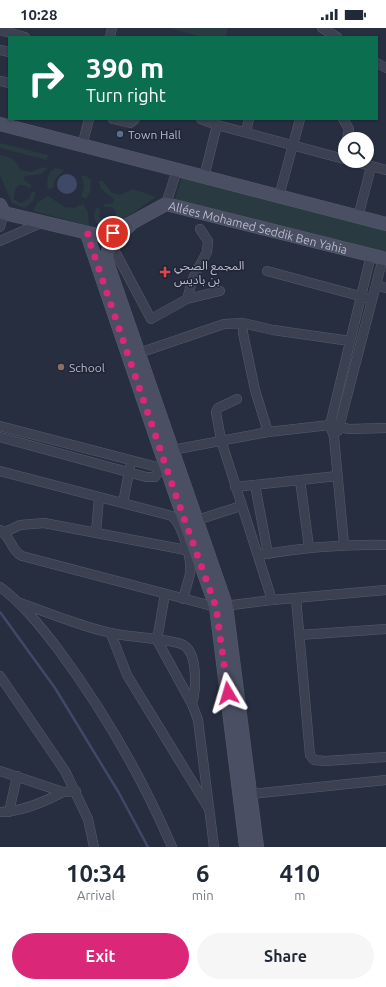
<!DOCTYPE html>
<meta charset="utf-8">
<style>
:root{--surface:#fff;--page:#f6f6f7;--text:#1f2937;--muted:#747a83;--accent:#db2777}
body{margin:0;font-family:Ubuntu,"Noto Sans Arabic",sans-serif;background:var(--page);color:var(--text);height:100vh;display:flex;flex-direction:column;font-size:15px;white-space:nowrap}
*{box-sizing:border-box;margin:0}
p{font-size:13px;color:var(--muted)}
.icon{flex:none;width:22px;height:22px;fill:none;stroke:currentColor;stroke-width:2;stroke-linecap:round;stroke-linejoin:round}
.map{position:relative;height:819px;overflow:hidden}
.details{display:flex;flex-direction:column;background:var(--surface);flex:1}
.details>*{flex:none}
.hud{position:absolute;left:8px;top:8px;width:370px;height:84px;border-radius:0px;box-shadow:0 1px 3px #0004;background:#0b6e4f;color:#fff;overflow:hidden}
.buttons{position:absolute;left:338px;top:104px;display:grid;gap:8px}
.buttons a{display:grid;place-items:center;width:36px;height:36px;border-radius:50%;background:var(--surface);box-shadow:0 1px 3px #0004;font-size:20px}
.pin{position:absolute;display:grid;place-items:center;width:34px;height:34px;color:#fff;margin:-17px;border:2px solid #fff;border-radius:50%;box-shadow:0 1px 4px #0007}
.me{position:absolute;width:44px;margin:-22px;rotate:353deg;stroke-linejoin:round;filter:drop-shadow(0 0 3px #0008)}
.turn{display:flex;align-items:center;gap:14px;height:84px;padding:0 12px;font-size:18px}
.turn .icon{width:52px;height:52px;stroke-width:2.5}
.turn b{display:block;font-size:28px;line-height:34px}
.eta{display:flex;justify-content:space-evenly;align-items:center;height:68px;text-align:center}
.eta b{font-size:24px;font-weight:700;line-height:28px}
.primary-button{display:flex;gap:8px;margin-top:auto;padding:8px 12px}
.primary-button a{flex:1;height:46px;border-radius:24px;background:var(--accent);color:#fff;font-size:16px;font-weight:700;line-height:46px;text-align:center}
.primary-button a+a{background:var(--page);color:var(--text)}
.status{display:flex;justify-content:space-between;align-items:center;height:28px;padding:0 20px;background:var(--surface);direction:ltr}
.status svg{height:11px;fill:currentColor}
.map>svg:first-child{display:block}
.green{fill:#293b41}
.water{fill:#3e4968}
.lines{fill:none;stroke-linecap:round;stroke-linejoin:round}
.stream{stroke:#3e4968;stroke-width:2.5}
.street-casing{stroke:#565c6b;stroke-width:10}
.secondary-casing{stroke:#565c6b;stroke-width:14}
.street{stroke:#3b4150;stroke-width:9}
.secondary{stroke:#4a4f63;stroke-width:13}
.route{stroke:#db2777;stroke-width:7;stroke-dasharray:0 12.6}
.service-dot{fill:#5c6f8a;stroke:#202536;stroke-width:1.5}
.health-dot{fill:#e0444e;stroke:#202536;stroke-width:1.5}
.education-dot{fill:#8d6e63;stroke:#202536;stroke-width:1.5}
.labels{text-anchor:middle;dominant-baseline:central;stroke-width:3;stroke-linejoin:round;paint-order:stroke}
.poi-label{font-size:12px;fill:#b8bcca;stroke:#202536;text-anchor:start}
.street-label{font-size:12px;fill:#b8bcca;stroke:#202536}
</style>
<div class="status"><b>10:28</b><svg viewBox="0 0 49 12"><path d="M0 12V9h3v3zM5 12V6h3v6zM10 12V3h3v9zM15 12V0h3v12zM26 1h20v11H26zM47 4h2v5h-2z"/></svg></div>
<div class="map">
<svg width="386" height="819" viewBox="0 0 386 819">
<rect width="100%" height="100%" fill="#272e40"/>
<g class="green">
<path d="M170 0H228L226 9H201Z"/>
<path d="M0 115 48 127 47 132 0 120Z"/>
<path d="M0 127 13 131 21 142 31 144 43 139 47 141 41 146 25 148 24 152 32 158 29 160 24 157H19L15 161 14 171 20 175 29 171 31 165 35 163C35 172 32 176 24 180L12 175 0 147Z"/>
<path d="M56 140 64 142 55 151 53 160 48 161C46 153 48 143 56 140Z"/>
<path d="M81 147 88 149 91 152 90 164 86 171 81 168 84 159Z"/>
<path d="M182 149 386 203V226L175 172Z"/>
<path d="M99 153H103L111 164 120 167 133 161 156 169 111 200C97 201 90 191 97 179L100 182C98 191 101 196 111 196L116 187 115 182 111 179H104L103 176 113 175 114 171 101 161Z"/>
<path d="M48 168 64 179 75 180 83 176 88 184 89 198 33 183 37 175Z"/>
</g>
<circle class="water" cx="67" cy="156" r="10"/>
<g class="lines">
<path class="stream" d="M0 584 55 660 119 765 148 819"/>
<defs>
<g id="street">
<path d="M322 0 337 9"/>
<path d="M0 2 25 9"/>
<path d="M110 9 112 0"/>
<path d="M0 22 9 24"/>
<path d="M377 35 386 40"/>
<path d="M0 53 9 55"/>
<path d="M113 91 130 95 135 91"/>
<path d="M201 91 217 97 344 131"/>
<path d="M343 91 349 101 347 111"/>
<path d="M246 104 249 91"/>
<path d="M82 118 89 91"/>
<path d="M352 133 386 142"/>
<path d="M204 149 217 97"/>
<path d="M279 168 300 91"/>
<path d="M166 176 177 142"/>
<path d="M358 189 371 139"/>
<path d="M0 199 4 185"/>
<path d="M0 213 41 195"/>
<path d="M111 216 151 291 187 271 193 250 207 224 208 213 200 201"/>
<path d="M267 243 367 270"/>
<path d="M376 257 386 260"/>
<path d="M187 271 220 263"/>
<path d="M243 295 273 302 350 313"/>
<path d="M133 327 224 296 243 295V305L255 362 268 404"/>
<path d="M237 371 218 380 216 384 221 412 272 572"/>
<path d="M0 398 161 440 171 438"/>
<path d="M338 403 383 230"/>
<path d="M0 409 146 449H155L161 440"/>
<path d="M167 423 268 404 330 397 349 401 386 400"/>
<path d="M0 443 172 488C183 498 192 531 190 546 188 554 185 563 183 571"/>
<path d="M300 452 309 519"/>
<path d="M255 457 268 526"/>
<path d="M235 459 337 448"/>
<path d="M123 475 130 439"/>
<path d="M191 494 241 478"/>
<path d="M0 502C11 508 11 523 22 528L216 579 272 572 386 562"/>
<path d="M5 504 20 497 44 495 186 522"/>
<path d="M96 504 99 470"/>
<path d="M344 516 334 409 330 397 371 227"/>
<path d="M258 527C301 520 342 516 386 517"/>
<path d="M0 559C23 576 41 599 58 621 103 682 142 749 172 819"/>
<path d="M165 566 157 612 192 676 198 692 214 819"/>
<path d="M296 570 310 727 314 732 325 733 386 729"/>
<path d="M20 575C52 586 90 602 122 607 134 609 178 612 185 618 198 628 196 662 192 676"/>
<path d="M111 606 127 647 209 781"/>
<path d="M299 607 386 601"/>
<path d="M0 648 65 743 88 791 94 819"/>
<path d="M0 743 63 764 76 763"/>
<path d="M251 766 386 752"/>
<path d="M0 784C22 784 44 774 63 764"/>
<path d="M9 784 17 748"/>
</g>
<g id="secondary">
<path d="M0 96 386 196"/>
<path id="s1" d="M0 177 4 185 97 207 113 205 166 176 386 231"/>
<path d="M130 197C120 207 104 218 107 234L226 577 257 819"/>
<path d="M87 206 175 465 216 579 246 819"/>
</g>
</defs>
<use href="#street" class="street-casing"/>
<use href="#secondary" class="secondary-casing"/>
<use href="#street" class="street"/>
<use href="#secondary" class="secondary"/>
</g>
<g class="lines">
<path class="route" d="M113 205 87 206 175 465 216 579 228 665"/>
</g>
<circle class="service-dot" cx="120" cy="106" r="4"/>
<path class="health-dot" d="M163 238h4v4h4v4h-4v4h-4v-4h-4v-4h4z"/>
<circle class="education-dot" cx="61" cy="339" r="4"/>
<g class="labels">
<g class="poi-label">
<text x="128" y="106">Town Hall</text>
<text x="174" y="237">المجمع الصحي<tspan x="174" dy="14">بن باديس</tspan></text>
<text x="69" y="339">School</text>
</g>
<g class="street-label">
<text stroke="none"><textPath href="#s1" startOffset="276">Allées Mohamed Seddik Ben Yahia</textPath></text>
</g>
</g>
</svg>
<div class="buttons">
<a><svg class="icon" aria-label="search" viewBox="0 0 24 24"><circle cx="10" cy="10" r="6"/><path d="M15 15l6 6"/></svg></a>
</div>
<div class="pin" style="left:113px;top:205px;background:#d93025"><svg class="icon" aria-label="arrive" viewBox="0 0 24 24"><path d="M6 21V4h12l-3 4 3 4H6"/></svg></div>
<svg class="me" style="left:228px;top:665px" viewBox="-20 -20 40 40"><path d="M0-17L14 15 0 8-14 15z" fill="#db2777" stroke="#fff" stroke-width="4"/></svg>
<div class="hud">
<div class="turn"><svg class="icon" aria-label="right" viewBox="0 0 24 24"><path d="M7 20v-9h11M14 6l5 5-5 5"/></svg><div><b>390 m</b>Turn right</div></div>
</div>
</div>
<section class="details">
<div class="eta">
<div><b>10:34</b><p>Arrival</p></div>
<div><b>6</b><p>min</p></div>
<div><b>410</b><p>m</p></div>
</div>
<div class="primary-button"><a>Exit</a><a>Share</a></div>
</section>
